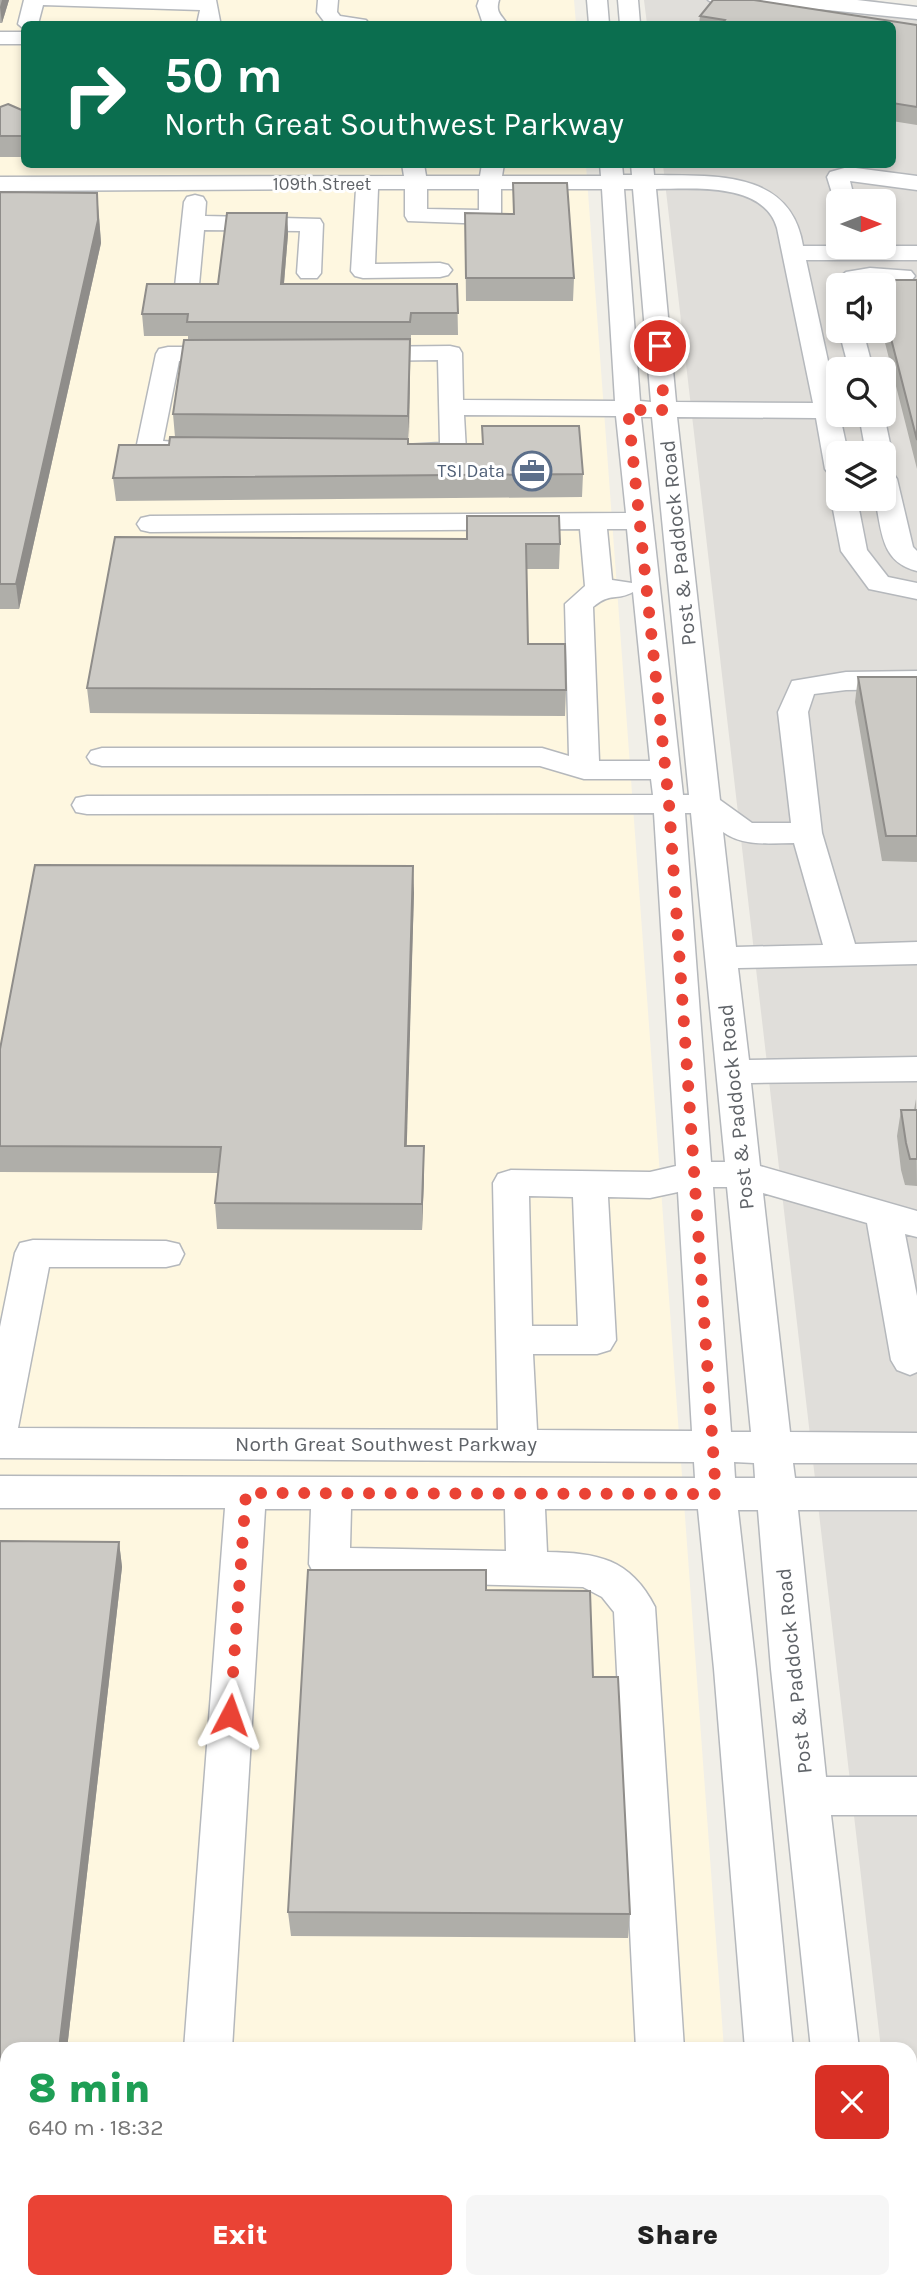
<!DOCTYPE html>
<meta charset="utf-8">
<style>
:root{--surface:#fff;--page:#f6f6f6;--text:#222;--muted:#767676;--accent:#ea4335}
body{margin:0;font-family:Karla,sans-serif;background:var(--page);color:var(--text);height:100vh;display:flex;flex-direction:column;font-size:26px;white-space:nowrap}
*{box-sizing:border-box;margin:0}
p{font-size:23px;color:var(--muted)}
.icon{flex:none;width:38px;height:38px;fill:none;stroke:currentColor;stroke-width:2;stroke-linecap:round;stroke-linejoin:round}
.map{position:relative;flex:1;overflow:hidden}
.details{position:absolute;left:0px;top:2042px;width:917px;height:247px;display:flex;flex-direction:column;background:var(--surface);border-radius:21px 21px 0 0;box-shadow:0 4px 10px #0003}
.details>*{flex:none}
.banner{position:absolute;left:21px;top:21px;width:875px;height:147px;border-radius:10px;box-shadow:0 4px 10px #0003;background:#0b6e4f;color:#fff;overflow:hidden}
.needle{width:46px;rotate:90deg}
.tools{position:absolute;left:826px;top:189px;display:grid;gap:14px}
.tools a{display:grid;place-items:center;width:70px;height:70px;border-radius:10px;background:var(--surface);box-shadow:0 4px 10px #0003;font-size:35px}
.pin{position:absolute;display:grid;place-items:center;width:60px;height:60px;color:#fff;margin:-30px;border:4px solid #fff;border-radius:50%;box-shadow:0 2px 7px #0007}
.me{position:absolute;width:77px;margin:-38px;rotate:4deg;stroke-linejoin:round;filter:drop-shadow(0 0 5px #0008)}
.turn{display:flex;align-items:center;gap:24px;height:147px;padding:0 28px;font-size:32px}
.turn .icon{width:91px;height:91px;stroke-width:2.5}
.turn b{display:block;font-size:49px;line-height:60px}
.round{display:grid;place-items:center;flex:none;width:74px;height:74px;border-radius:10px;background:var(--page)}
.head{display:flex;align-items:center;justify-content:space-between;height:119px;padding:0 28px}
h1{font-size:42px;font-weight:800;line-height:52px;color:#1e9e55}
.cta{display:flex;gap:14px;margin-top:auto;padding:14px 28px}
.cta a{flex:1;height:80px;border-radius:10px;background:var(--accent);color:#fff;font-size:28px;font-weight:800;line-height:80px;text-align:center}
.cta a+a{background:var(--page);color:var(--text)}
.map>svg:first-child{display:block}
.commercial{fill:#fef7e0}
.industrial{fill:#e0deda;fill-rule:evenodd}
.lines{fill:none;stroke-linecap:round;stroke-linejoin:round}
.minor-casing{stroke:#b5b8bc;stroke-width:3}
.minor{fill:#fff;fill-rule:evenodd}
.wall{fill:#afaea9}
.shaded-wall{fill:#8f8d8a}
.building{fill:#cccac5;stroke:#8f8d8a;stroke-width:2}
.route{stroke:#ea4335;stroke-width:12;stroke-dasharray:0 21.6}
.labels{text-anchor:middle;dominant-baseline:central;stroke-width:6;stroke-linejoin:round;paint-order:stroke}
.far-street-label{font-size:18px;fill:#5f6368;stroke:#fff}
.far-service-label{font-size:18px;fill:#4e5e75;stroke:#fff;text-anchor:end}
.street-label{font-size:21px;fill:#5f6368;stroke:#fff}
</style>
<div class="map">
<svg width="917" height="2288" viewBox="0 0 917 2288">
<rect width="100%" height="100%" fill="#f1efe8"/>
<path class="commercial" d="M0 0H574L576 24H24V164L586 165 724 2049H7V2282H742V2288H0Z"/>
<path class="industrial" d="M644 0H874L917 8V2288H909L908 2282H910V2049H881L663 165 892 164V24H647ZM838 201H884V247H838ZM838 285H884V331H838ZM838 369H884V415H838ZM838 453H884V499H838Z"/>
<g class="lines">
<defs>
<g id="minor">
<path d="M24 0H216L220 21 217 24H197L200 10 43 5 38 24H24V29L18 24Z"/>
<path d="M318 0H338L337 12 340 16 366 20 369 24H326L317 12Z"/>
<path d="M479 0H499C495 13 502 15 507 24H483L477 6Z"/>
<path d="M587 0H607L609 24H589Z"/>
<path d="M618 0H638L640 24H620Z"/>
<path d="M708 0H857L917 7V19L818 9 718 6Z"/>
<rect x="0" y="32" width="24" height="12"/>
<path d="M402 164H424L426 176H480L482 164H504L502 176H601L600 164H622L623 175H632L631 164H653L654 175C715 176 791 170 803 246H917V260H806L848 453H838V477L829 474 825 469 816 418 677 417 720 800 752 823H791L778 712 792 681 846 672 917 671V689L846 690 814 694 808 712 822 833 855 944 917 942V964L738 968 749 1060 917 1057V1081L751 1083 760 1166 917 1211V1237L905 1234 917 1296V1372L910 1375 897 1370 891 1360 867 1223 763 1193 790 1432 917 1433V1463H793L795 1478H917V1510H798L826 1777H917V1815H831L859 2049H811L771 1669 758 1510H738L756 1669 793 2049H745L714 1669 698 1509H545L547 1552C597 1553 630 1558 655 1607L684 2049H636L614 1612 602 1597 583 1587 329 1581 315 1576 309 1564 311 1509H265L232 2049H184L225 1508H0V1476L695 1478 694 1462 0 1458V1327L15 1253 20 1243 33 1240 166 1241 179 1244 184 1254 179 1264 166 1267H49L18 1428 498 1430 493 1183 498 1174 511 1170 650 1172 676 1166 654 813 87 814 76 812 72 805 76 798 87 796 653 795 651 779H584L540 766H102L91 763 87 757 91 751 102 748H542L569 756 565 604 585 586 580 529 150 532 141 530 137 524 141 518 150 516 626 513 616 416 464 415 466 451 462 456 453 459 404 455 400 450 404 445 440 443 438 360 364 361 355 359 352 354 355 349 364 347 450 346 459 348 462 353 463 400 615 401 602 189H501V217L498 222 490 224 408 221 405 216V189H378L375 264 440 263 448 265 452 270 448 275 440 277 363 278 355 276 351 271 356 189 0 191V177L404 176ZM427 189H479V210L427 209ZM624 189H633L651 402 640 401ZM656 189C693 189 764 182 777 228L813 403 676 402ZM641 417H652L689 795H683ZM607 529H627L632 583 612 580ZM633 592 650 761H599L593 607C610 592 617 601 633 592ZM685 813H691L725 1162H711ZM723 832C744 847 770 843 794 843L823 945 736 947ZM713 1187H727L751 1432H731ZM678 1192 692 1431 537 1430 533 1354H597L610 1350 616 1340 608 1197 650 1198ZM529 1196 573 1197 578 1326H532ZM734 1462 754 1463 755 1478H735ZM351 1509H505L506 1551 350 1548Z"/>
<path d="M848 167 917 176V190L850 181 855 201H838V206H836L827 177 830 172Z"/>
<path d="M195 195 203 197 206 202 205 216 320 219 323 224 321 273 317 278H301L297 273 300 231 204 230 198 296 194 301H178L174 296 184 202 187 197Z"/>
<path d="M870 268 911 271 915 276 911 281 838 285V291L830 285 846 272Z"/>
<path d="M839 331H863L873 369H849Z"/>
<path d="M168 347H228L237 349 240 354 237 359 179 361 163 441 202 444 206 449 202 454 193 457 140 454 136 449 156 354 159 349Z"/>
<path d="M859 415H884L892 453 888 458 884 460V453H866Z"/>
<path d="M884 471 893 473 897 479 913 547 917 551V571C880 562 882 530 875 499H884Z"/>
<path d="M835 493H838V499H857L867 550 888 577 917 583V599L869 589 841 551 831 499Z"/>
<rect x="910" y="2118" width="7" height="48"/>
<rect x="170" y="2282" width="50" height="6"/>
<path d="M764 2282H814L815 2288H765Z"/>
<path d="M836 2282H886L887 2288H837Z"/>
</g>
</defs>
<use href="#minor" class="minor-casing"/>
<use href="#minor" class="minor"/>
</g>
<g class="wall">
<path d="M0 0H9L2 23H0Z"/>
<path d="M700 16 917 25V125L892 121V24H699Z"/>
<path d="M0 107 24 111V157H0Z"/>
<path d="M513 183 574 278 573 301H466L465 213 513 214Z"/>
<path d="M0 192 99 215 101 243 19 609H0Z"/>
<path d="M287 213 288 234 284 284H457L458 335H411L408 444H482V426L583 474 582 497 116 501 113 478 169 445 175 437 173 414 188 340V336H144L142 314 218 284Z"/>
<path d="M876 280H917V469L882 331H884V285H875Z"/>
<path d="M467 539 560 544 559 569H526L528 644 566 690 565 716 90 713 87 688Z"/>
<path d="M858 677H917V862L882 861 855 702Z"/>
<path d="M414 892 406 1146 424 1173 422 1230 217 1229 215 1203 218 1173 0 1172V1049Z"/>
<path d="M916 1099 917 1186 905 1185 901 1170 897 1136 901 1110H914Z"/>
<path d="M0 1541 119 1542 122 1567 67 2049H7V2157H0Z"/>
<path d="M486 1590 593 1677 630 1914 628 1938 291 1936 288 1912Z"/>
</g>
<g class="shaded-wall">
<path d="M2 0H9L2 23 0 7Z"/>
<path d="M97 193 101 243 19 609 16 584Z"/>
<path d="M287 213 288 234 282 306 281 284Z"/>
<path d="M410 339V363L409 440 408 416Z"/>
<path d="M413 866 414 892 406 1173 405 1146Z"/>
<path d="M424 1146V1173L422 1230V1204Z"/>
<path d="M119 1542 122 1567 67 2049H59Z"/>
<rect x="7" y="2282" width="9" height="6"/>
</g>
<g class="building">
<path d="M713 0H754L917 25V107L892 103V24H722L725 20 700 16Z"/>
<path d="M8 104 24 111V136H0V107Z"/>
<path d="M513 183H567L574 278H466L465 213 514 214Z"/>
<path d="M0 192 97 193 98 220 16 584H0Z"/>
<path d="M227 213H287L281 284H457L458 313H411L410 322H187L188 314H142L147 284H218Z"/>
<path d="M876 280H917V440L884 311V285H877Z"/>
<path d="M410 339 408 416 173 414 184 340Z"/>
<path d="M482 426H579L583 474 113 478 119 445H169L170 437 408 439V444H483Z"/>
<path d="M467 516H559L560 544H526L528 644H565L566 690 87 688 115 537 467 539Z"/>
<path d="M858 677H917V836H886Z"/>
<path d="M35 865 413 866 405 1146H424L422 1204 215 1203 221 1147 0 1146V1049Z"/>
<path d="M901 1110H917V1159H910L906 1143Z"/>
<path d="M0 1541 119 1542 59 2049H7V2135H0Z"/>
<path d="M308 1570H486V1590L590 1591 593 1677H618L630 1914 288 1912Z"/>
<rect x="0" y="2248" width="7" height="40"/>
<path d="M226 2282H691L692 2288H225Z"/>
</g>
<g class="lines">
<path class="route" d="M230 1715 246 1493 716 1494 669 804 628 410H664L660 346"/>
</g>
<defs>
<symbol id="office-ring" viewBox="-11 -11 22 22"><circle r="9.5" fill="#fff" stroke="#5c6f8a" stroke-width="1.5"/><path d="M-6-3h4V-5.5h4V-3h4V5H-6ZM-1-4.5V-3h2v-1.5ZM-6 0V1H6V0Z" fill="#5c6f8a"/></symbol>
</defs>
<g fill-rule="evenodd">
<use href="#office-ring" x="510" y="449" width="44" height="44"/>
</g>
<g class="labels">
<g class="far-street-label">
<text x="322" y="184">109th Street</text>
</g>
<g class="far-service-label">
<text x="505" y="471">TSI Data</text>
</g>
<g class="street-label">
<text transform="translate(678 543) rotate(-96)">Post &amp; Paddock Road</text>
<text transform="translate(736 1107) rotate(-96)">Post &amp; Paddock Road</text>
<text x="386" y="1444">North Great Southwest Parkway</text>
<text transform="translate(794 1671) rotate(-96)">Post &amp; Paddock Road</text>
</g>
</g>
</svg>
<div class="tools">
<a><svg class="needle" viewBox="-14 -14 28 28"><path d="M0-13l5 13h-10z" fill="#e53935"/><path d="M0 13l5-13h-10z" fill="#767676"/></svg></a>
<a><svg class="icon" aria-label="sound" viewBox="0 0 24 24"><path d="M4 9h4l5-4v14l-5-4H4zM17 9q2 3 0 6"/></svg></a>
<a><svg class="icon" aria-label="search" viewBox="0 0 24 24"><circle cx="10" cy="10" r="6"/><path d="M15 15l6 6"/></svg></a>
<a><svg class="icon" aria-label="layers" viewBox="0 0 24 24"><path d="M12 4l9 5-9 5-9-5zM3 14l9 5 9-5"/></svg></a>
</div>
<div class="pin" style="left:660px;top:346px;background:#d93025"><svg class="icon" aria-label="arrive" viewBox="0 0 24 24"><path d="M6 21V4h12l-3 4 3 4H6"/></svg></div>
<svg class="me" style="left:230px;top:1715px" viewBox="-20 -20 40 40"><path d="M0-17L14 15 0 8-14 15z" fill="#ea4335" stroke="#fff" stroke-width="4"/></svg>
<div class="banner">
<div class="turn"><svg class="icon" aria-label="right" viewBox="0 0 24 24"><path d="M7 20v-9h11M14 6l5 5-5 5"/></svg><div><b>50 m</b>North Great Southwest Parkway</div></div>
</div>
<section class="details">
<div class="head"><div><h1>8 min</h1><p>640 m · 18:32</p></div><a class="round" style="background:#d93025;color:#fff"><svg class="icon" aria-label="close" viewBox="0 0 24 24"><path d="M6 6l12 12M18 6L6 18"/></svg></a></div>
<div class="cta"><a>Exit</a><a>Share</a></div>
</section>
</div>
